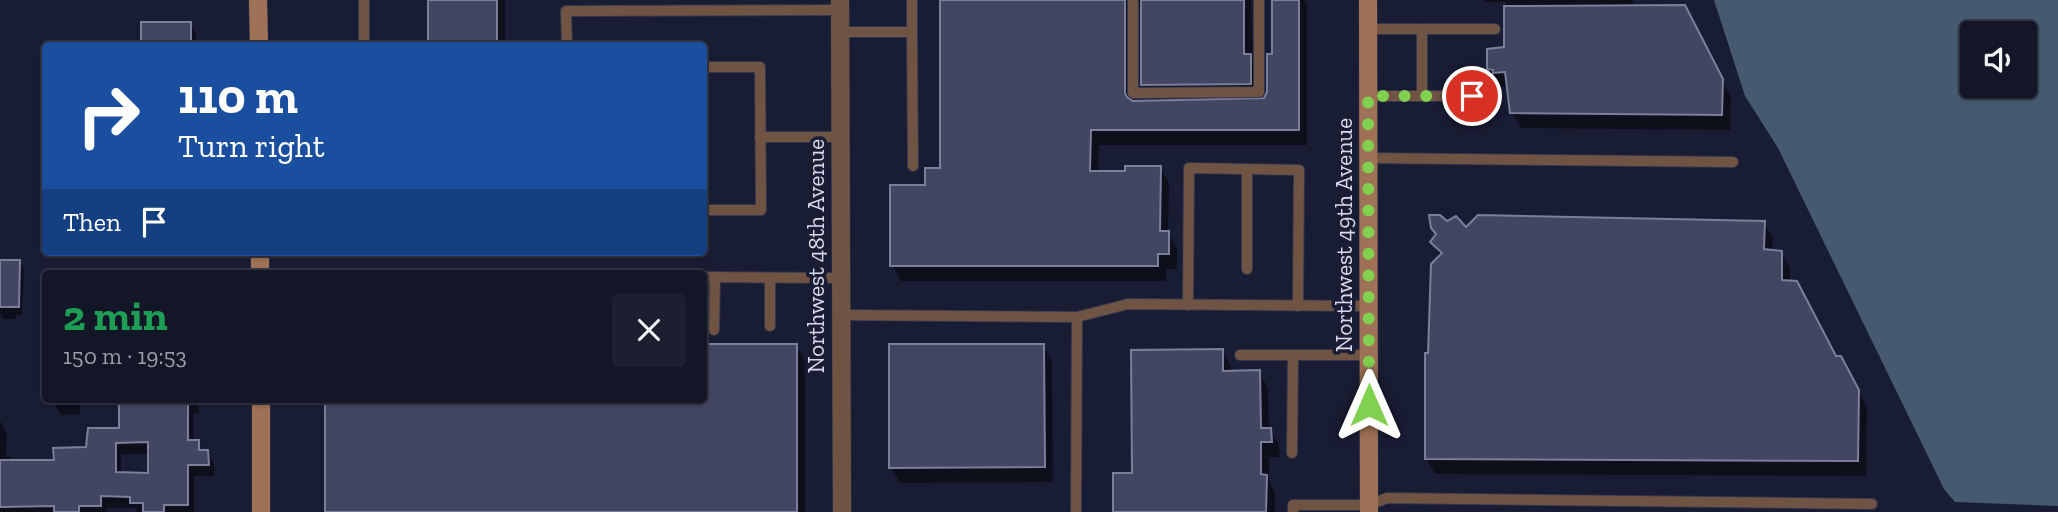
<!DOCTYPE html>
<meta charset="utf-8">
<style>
:root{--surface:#131627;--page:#1c1f2f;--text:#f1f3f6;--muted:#9d9fa7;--line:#323544}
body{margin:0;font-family:"Zilla Slab",serif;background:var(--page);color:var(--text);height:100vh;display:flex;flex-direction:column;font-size:26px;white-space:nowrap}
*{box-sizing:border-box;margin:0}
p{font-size:23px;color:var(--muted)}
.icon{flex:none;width:38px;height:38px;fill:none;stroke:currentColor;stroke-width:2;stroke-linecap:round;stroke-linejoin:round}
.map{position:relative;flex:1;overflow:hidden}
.panel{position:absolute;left:42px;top:270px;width:665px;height:133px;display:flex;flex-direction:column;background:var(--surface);border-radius:7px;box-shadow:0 2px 5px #0004,0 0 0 2px var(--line)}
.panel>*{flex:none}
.hud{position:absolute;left:42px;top:42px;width:665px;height:214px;border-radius:7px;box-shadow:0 2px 5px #0004,0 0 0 2px var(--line);background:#1a4fa0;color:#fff;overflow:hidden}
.tools{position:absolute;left:1960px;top:21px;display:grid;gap:14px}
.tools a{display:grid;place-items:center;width:77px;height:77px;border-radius:7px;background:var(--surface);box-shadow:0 2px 5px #0004,0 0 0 2px var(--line);font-size:35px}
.pin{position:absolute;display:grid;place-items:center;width:60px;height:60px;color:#fff;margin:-30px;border:4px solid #fff;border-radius:50%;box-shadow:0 2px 7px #0007}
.me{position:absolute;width:77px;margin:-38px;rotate:0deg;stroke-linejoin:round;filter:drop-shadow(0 0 5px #0008)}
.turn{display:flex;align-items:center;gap:24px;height:147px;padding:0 21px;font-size:32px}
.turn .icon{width:91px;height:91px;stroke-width:2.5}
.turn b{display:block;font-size:49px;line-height:60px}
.then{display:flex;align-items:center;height:66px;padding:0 21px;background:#0003;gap:14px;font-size:26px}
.round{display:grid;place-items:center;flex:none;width:74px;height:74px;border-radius:7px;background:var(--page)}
.head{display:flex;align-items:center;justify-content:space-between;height:119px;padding:0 21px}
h1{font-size:42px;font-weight:800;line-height:52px;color:#1e9e55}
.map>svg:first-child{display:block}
.water{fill:#465a6f;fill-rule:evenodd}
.shadow{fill:#0007;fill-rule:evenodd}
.building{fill:#424661;stroke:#7a7f9c;stroke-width:2;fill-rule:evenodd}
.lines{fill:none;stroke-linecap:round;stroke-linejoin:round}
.lane-casing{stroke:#34374e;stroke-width:12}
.street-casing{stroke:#34374e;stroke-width:19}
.secondary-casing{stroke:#34374e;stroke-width:19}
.lane{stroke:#705443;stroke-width:10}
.street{stroke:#705443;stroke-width:18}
.secondary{stroke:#9f7156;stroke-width:18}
.route{stroke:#82d04f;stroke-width:12;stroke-dasharray:0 21.6}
.labels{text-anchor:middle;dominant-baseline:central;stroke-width:7;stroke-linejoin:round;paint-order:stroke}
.street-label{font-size:23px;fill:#d7daeb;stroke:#191d34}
</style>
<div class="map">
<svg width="2058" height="512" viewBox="0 0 2058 512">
<rect width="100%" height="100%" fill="#191d34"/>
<path class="water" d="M1714 0H2058V506L1955 502 1944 489 1778 148 1745 96ZM1972 33H2025V86H1972Z"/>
<g class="shadow">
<rect x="430" y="0" width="75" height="46"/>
<path d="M942 0H1251L1254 100H1265L1274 88V0H1304L1307 5V145H1099L1098 172 1127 173 1160 168 1169 183 1168 233 1177 248V269H1166V281H901L892 265 927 187 941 170ZM1143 7V85L1153 102 1133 103V17L1135 11Z"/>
<path d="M1484 0H1633V7L1693 23 1731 97 1730 130 1521 128 1512 112 1509 88 1498 84 1489 69 1505 48 1506 2H1485Z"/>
<path d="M190 24 196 34V46H143Z"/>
<path d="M1447 223 1466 229 1764 223 1773 238 1772 252 1781 253 1790 268V282L1836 357 1849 373 1867 407 1866 476 1435 474 1427 459 1430 355 1441 257 1432 242Z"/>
<path d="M0 262H19L24 270 22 315H16V319H3L0 313Z"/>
<path d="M176 272H201L202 273H176Z"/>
<path d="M796 345 805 361V512H327L326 399H704V346Z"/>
<path d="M1043 346 1052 361 1053 482 900 483 891 467Z"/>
<path d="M1222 351 1231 366V372H1259L1268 388 1269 429 1279 445 1280 457H1269V482L1275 492V512H1114L1134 475Z"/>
<path d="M56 399H80V414L61 415 56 407Z"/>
<path d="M133 399H198L199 413H193L194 442H198L204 452H207L214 463V476H194V512H137L135 508H107V512H0V421L7 433 6 456H10L13 462H55L88 449 121 430 132 406ZM121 454H150V474H121Z"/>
</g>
<g class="building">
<rect x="428" y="0" width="69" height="46"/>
<path d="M940 0H1125V93L1127 97 1133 101 1264 98 1267 92V54H1272V0H1299V130H1091L1090 171H1125V166H1161L1160 231H1169V254H1158V266H890V185H925V168H940Z"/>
<path d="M1141 0H1244V54H1251V84L1141 85Z"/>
<path d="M1685 5 1723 79 1722 115 1510 113 1505 72 1493 73V70L1487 69V49L1504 47V6Z"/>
<rect x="141" y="22" width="50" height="24"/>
<path d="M1429 215H1440L1447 221 1456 216 1466 227 1478 215 1765 221 1764 249 1782 251V280L1797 281 1836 356H1841L1859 390 1858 461 1425 459V353H1428L1431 264 1442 253 1430 242 1436 234 1431 228Z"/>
<path d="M0 260H20L19 307H0Z"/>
<path d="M704 344H797V512H325V399H704Z"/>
<path d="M889 344H1044L1045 467 889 468Z"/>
<path d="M1223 349V371L1260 370 1261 428H1271L1272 442H1261V474L1267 475 1266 512H1113V473H1132L1131 350Z"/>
<path d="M131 399H188V440H199V450H208L209 465H188V505H164V512H143V503H130V497L101 496V506H79V512H54V506L0 507V460H54L53 448 86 447 88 428H119V404H131ZM148 442V473L116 472V443Z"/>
</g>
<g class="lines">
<defs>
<g id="lane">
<path d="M364 0V46"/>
<path d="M1133 0V93L1259 92V0"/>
<path d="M1368 29H1422"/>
<path d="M840 32H912L913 166"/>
<path d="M912 32V0"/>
<path d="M567 46 566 11 840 10"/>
<path d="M704 67H760L761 210H704"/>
<path d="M1368 96H1496"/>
<path d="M1422 96V29H1495"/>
<path d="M760 137H840"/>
<path d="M1368 158 1733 162"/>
<path d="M1247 169V269"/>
<path d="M704 277 841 278"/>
<path d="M1188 305 1189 168 1299 170 1298 306"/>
<path d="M841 315 1077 317 1076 512"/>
<path d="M1077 317 1128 304 1369 306"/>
<path d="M770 326V278"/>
<path d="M714 330 715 277"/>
<path d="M1240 355H1369"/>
<path d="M1292 453 1293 355"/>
<path d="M1293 512V505H1369L1387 498 1872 504"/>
</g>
<path id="street" d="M840 0 842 512"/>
<g id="secondary">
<path d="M258 0 259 46"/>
<path d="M1368 0 1369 512"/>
<path d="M260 252V273"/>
<path d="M261 399V512"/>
</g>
</defs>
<use href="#lane" class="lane-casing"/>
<use href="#street" class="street-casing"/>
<use href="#secondary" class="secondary-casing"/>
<use href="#lane" class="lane"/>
<use href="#street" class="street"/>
<use href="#secondary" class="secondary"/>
</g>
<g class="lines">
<path class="route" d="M1369 405 1368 96H1472"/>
</g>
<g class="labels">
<g class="street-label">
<text transform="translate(1344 235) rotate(-90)">Northwest 49th Avenue</text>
<text transform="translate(816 256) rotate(-90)">Northwest 48th Avenue</text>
</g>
</g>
</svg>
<div class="tools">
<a><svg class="icon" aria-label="sound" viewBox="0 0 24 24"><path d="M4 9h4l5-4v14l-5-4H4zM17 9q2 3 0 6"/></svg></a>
</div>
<div class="pin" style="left:1472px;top:96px;background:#d93025"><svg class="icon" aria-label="arrive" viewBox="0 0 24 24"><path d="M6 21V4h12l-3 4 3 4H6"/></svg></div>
<svg class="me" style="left:1369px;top:405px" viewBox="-20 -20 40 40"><path d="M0-17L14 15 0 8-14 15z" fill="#82d04f" stroke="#fff" stroke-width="4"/></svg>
<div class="hud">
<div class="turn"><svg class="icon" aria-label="right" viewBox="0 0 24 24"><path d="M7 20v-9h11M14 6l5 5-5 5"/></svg><div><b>110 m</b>Turn right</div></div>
<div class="then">Then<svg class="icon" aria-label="arrive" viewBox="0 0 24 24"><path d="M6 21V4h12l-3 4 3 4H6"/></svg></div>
</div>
<section class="panel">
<div class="head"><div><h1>2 min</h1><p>150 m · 19:53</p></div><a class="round"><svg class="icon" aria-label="close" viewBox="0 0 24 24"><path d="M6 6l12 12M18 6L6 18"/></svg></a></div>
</section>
</div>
